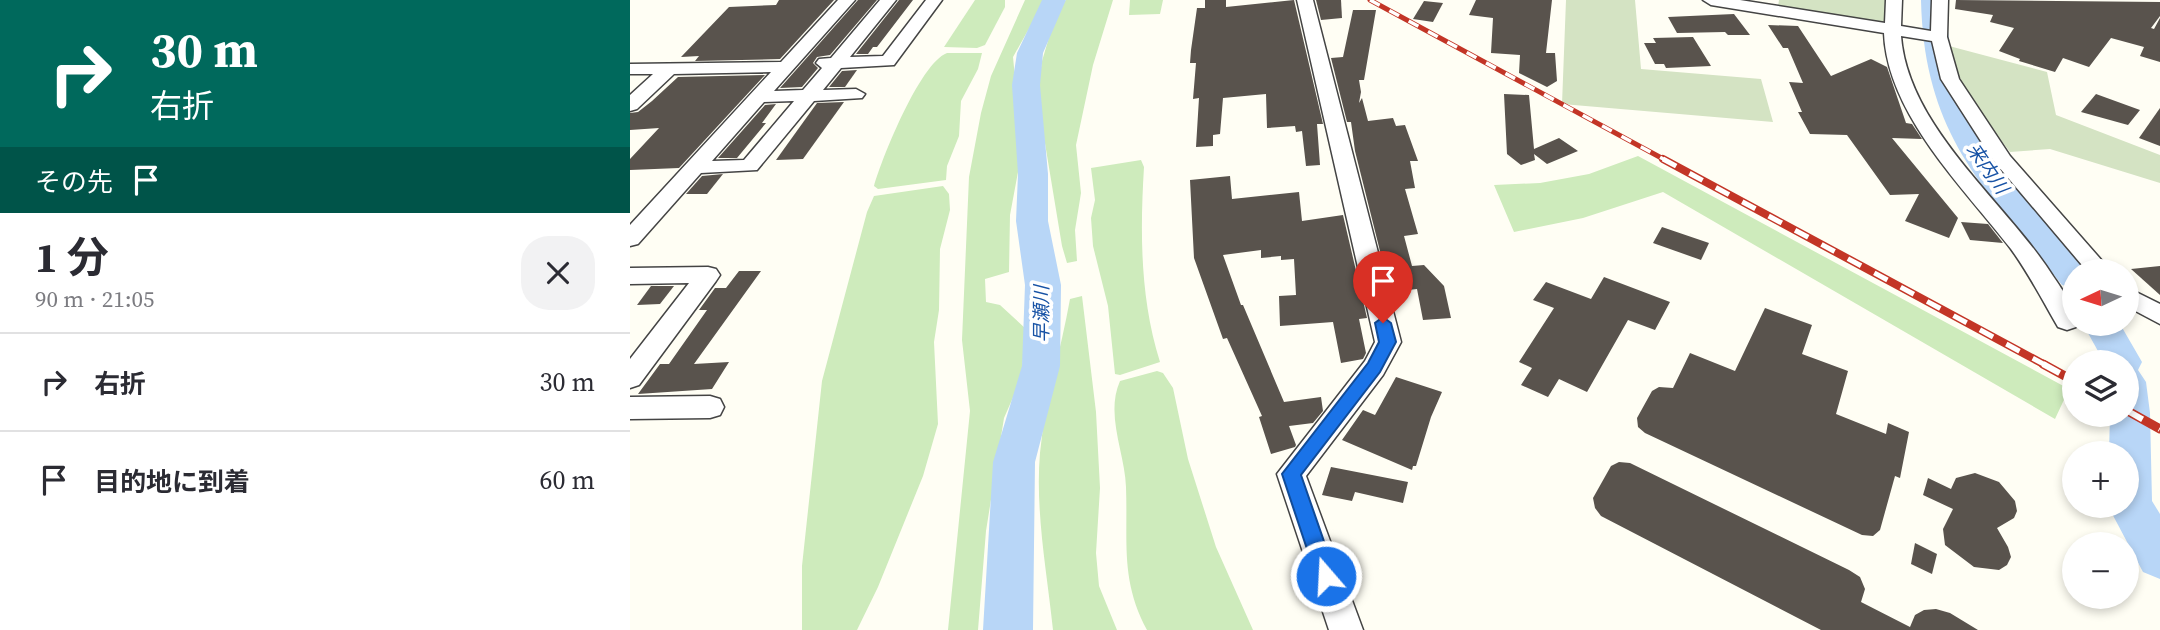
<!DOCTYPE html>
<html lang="ja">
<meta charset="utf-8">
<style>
:root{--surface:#fff;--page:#f2f2f3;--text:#2b2b33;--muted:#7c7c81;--line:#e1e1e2}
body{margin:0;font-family:"Source Serif 4","Noto Sans JP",serif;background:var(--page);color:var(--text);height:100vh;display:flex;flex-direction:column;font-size:26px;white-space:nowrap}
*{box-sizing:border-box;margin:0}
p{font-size:23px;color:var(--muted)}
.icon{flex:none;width:38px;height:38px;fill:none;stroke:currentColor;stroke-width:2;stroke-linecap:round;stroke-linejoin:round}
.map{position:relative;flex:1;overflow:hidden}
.side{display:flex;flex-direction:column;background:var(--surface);width:630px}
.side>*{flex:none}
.banner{background:#00695c;color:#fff;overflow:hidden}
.needle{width:46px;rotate:266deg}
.fabs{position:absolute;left:1432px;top:259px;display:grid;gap:14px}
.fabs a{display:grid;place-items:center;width:77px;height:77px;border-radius:50%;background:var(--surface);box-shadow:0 4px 10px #0003;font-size:35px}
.pin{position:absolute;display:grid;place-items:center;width:60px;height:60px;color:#fff;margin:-72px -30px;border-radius:50% 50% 50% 0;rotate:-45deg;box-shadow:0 0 7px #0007}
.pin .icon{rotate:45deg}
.me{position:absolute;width:77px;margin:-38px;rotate:341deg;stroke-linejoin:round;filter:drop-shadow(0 0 5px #0008)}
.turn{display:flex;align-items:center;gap:24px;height:147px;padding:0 35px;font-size:32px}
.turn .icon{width:91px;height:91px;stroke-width:2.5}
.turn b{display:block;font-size:49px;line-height:60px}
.then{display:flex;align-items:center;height:66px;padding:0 35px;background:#0003;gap:14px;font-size:26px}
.round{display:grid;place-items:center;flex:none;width:74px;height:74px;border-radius:28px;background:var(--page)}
.overview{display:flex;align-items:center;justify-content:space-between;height:119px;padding:0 35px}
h1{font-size:42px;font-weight:700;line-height:52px}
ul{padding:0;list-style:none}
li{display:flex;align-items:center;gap:21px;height:98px;padding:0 35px;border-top:2px solid var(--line)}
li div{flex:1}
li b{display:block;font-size:26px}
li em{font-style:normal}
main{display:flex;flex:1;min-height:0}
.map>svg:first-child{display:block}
.green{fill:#ceebbc}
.cemetery{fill:#d4e3c3}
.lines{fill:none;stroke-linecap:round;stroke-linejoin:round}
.river{fill:#b8d6f7;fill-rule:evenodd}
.building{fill:#59534d}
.street-casing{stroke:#444;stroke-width:3}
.street{fill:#fff;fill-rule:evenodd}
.rail-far2-casing{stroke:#c33526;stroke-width:5}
.rail-far1-casing{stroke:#c33526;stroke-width:8}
.rail-casing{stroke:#c33526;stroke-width:9}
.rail-far2{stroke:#fff;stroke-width:3.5;stroke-dasharray:11;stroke-linecap:butt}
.rail-far1{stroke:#fff;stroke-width:5;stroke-dasharray:15;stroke-linecap:butt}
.rail{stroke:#fff;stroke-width:6;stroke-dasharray:19;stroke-linecap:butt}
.route{fill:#1a73e8;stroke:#114b97;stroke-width:2}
.labels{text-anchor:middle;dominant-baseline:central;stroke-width:7;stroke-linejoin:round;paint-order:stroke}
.water-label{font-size:19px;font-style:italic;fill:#1752a5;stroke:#fff}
</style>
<main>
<section class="side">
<div class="banner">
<div class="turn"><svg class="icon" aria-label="right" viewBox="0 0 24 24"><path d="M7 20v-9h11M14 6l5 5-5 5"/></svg><div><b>30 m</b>右折</div></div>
<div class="then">その先<svg class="icon" aria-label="arrive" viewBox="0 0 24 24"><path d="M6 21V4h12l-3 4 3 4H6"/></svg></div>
</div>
<div class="overview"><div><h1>1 分</h1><p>90 m · 21:05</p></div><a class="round"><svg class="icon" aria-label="close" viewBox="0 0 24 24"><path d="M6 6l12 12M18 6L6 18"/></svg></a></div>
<ul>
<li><svg class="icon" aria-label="right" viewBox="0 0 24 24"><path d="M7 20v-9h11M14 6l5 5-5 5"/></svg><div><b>右折</b></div><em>30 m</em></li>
<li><svg class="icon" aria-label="arrive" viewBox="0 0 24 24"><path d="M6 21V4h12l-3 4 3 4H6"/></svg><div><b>目的地に到着</b></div><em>60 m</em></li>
</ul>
</section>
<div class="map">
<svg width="1530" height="630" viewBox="0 0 1530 630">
<rect width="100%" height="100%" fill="#fffef4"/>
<g class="green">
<path d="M345 0H375V7L355 45 347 48 314 47Z"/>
<path d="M395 0H415L383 57 390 130 388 172 380 215 379 272 355 279 356 302 370 305 396 329 391 379 374 418 356 531 348 630H318L340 411 332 340 339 177 351 113 361 76Z"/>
<path d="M436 0H483L463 65 446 145 451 193 445 230 447 261 437 263 432 246 407 95 412 61 426 14Z"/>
<path d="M500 0H533L530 14 499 15Z"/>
<path d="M317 53H352L348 69 331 101 329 136 317 166 316 180 248 189 244 186C252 158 290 63 317 53Z"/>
<path d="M1008 156 1439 389 1425 419 1033 192 953 218 884 232 864 185 910 183 959 174Z"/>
<path d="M511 160 514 167C510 233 510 298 530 362L490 375 485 374 478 306 463 246 461 218 465 200 461 168Z"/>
<path d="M313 186 319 194 320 210 310 249 309 310 304 342 308 424 293 476 248 587 227 630H172V566L192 381 237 212 244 196Z"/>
<path d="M452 296 466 412 470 488 466 553 469 586 487 630H423C417 572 405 511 410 453 415 400 431 350 440 299Z"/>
<path d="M527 371 533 373 543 388 558 459 586 547 623 630H517C490 580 498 541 496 487 495 453 475 415 490 381Z"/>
</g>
<g class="cemetery">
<path d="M936 0H1005L1011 69 1131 79 1143 122 932 104Z"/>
<path d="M1149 0H1256V25L1148 7Z"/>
<path d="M1319 46 1417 72 1426 115 1530 155V183L1420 149 1380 152 1334 92Z"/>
</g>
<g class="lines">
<g class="river">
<path d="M412 0H436L413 53 410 85 418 174V221L431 285 430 366 405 462 403 630H353L363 462 392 366 395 285 386 221 388 174 382 85 387 53Z"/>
<path d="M1291 0H1315C1320 84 1344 140 1399 203 1418 225 1443 246 1459 271H1444V288L1432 285C1353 187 1294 134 1291 0Z"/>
<path d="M1453 324H1490L1512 362 1508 370 1516 382 1520 413 1522 501 1530 514V579L1513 572 1478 506H1496V453H1479L1480 415H1496V362H1474Z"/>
</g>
</g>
<g class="building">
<path d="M149 0H204L150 59 65 61 69 56 51 57 99 7 146 5Z"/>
<path d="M228 0H247L200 55 187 57 183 63 188 68 172 87 150 88Z"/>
<path d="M269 0H283L247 47H243L238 54H226Z"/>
<path d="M575 0H596V7L664 0 693 124H687L690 165 676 166 672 131 666 132 665 126 637 128 636 94 593 98 590 134 583 135V146L566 147 569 98 563 99 566 63H560L561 50 567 8H575Z"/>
<path d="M686 0H711L712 18 691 20Z"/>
<path d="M846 0H922L916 53H925L927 81 917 87 889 73 890 55 861 53 863 18 839 15Z"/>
<path d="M1326 0 1530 2V16L1521 28 1524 29 1530 18V62L1510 56 1514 47 1481 38 1459 67 1433 58 1425 72 1389 61 1390 59 1369 51 1384 28 1360 22 1363 15 1325 9Z"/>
<path d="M794 1 813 3 803 22 783 19Z"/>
<path d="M723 10H746L734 80H729L731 92 729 103 732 98 738 121 763 118 766 126 775 125 788 161H780L785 188 775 189 788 234 774 236 782 266 794 265 814 286 821 318 793 320 787 289 769 291 762 262 753 263 725 151 721 122H717L701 58 713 57Z"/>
<path d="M1104 14 1120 35H1098L1095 32 1047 33 1038 17Z"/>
<path d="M1138 25 1168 26 1201 76 1241 59 1257 67 1276 123 1282 124 1292 139 1262 138 1328 218 1319 238 1275 221 1289 194 1260 195 1217 135 1180 134 1168 112H1172L1159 82 1173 83 1158 48H1153Z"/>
<path d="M1063 37 1081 66 1036 68 1034 64H1025L1014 43H1026L1023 38Z"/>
<path d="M227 70 215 87H199L212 71Z"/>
<path d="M135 75 49 168 0 170V159L29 128 0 130V113L8 112 22 101 48 77Z"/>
<path d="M874 94 899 95 904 149 929 138 948 151 917 164 904 154 905 160 891 165 877 154Z"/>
<path d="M1466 94 1510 110 1498 125 1451 112Z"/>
<path d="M214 102 173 159 146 160 187 103Z"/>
<path d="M146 104 132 123H136L107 158H88L135 105Z"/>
<path d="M1530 108V146L1509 138Z"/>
<path d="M93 174 77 194H56L72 176Z"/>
<path d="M600 176 602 199 669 192 672 221 713 215 737 318 729 319 736 353 733 359 711 363 703 322 650 326 649 296 666 295 664 259 651 260V256L631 258V250L593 255 611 305H613L654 402 691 397 693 411 683 423 659 426 666 445 665 447 641 454 629 417 632 416 597 338 593 339 564 258 560 180Z"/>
<path d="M1331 222 1358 224 1373 243 1340 240Z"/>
<path d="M1032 227 1079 243 1071 260 1023 243Z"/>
<path d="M1530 266V295L1501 269Z"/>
<path d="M109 271H131L64 364 99 362 82 389 8 394 30 364H39L77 310H69L85 288H96Z"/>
<path d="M974 277 1040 302 1025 330 998 320 957 392 929 379 918 397 891 385 902 368 889 362 924 308 903 300 916 282 961 299Z"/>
<path d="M21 286H44L30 304 7 305Z"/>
<path d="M1135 308 1182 325 1172 354 1218 371 1206 414 1256 434 1258 423 1279 432 1270 478 1265 476 1250 530 1243 536 1232 535 1015 433 1008 427 1007 418 1022 391 1029 387 1043 388 1060 353 1105 371Z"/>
<path d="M766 377 812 392 801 417 786 466H783L782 470 712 440 733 410 745 415Z"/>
<path d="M989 462 1000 463 1219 570 1230 577 1235 589 1231 602 1280 627 1285 615 1294 610 1306 609 1320 613 1348 630H1191L971 516 965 508 963 498 981 466Z"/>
<path d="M701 467 778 482 773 503 725 492 722 501 692 495Z"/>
<path d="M1345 473 1369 482 1385 501 1387 511 1384 518 1367 528 1378 547 1381 557 1377 565 1369 570 1344 567 1315 545 1313 529 1323 509 1293 495 1298 478 1321 489 1326 478Z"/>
<path d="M1285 543 1307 554 1302 574 1281 564Z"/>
</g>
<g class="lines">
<defs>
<g id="street">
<path d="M208 0H225L144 91 173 90 192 68 186 63 189 59 201 58 250 0H266L220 57 253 56 296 0H312L264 65 211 68 193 90 226 89 235 94 232 98 184 101 127 170 71 173 8 244 0 246V225L141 72 44 74 7 109 0 111V95L23 74H0V64L151 62ZM164 101 114 160 82 161 134 102Z"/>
<path d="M667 0H683L771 342 753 375 676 476 733 630H699L647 474 735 361 745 342Z"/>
<path d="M1073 0H1110L1255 23 1256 0H1272L1271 26 1301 31 1302 0H1318L1317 37 1329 79 1380 156 1481 271H1457L1363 160 1311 79 1302 41 1271 36C1278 128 1376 202 1423 276 1433 291 1444 305 1444 324H1448L1446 327 1437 330 1428 327C1413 301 1399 274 1381 249 1334 188 1257 114 1254 33L1081 5Z"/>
<path d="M78 267 86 269 90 275 86 281 9 385 0 388V359L59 283 0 284V268Z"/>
<path d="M1496 287 1530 304V324L1496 306Z"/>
<path d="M80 396 90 399 94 407 90 415 80 418 0 419V397Z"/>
</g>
</defs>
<use href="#street" class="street-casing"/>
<use href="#street" class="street"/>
<defs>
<path id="rail-far2" d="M740 0 1037 161"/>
<path id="rail-far1" d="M1033 159 1417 366"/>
<g id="rail">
<path d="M1413 364 1444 381"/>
<path d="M1496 410 1530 429"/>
</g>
</defs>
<use href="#rail-far2" class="rail-far2-casing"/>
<use href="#rail-far1" class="rail-far1-casing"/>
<use href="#rail" class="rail-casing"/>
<use href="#rail-far2" class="rail-far2"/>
<use href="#rail-far1" class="rail-far1"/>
<use href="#rail" class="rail"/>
</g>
<path class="route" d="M753 317 761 323 766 342 750 372 671 475 706 576 703 583 696 586 689 583 686 576 652 474 738 363 749 342 745 323Z"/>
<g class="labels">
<g class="water-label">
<text transform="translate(1358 168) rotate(55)">来内川</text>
<text transform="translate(411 314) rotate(-90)">早瀬川</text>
</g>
</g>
</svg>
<div class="fabs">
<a><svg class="needle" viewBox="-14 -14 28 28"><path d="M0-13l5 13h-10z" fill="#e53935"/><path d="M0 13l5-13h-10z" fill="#7c7c81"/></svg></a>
<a><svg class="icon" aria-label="layers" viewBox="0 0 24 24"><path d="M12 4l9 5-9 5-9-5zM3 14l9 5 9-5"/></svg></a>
<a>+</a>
<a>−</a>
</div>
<div class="pin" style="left:753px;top:323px;background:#d93025"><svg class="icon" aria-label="arrive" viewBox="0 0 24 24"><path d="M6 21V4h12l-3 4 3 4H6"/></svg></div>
<svg class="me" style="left:696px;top:576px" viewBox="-20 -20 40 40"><circle r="17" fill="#1a73e8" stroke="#fff" stroke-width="3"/><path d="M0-11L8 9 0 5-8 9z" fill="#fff"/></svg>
</div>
</main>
